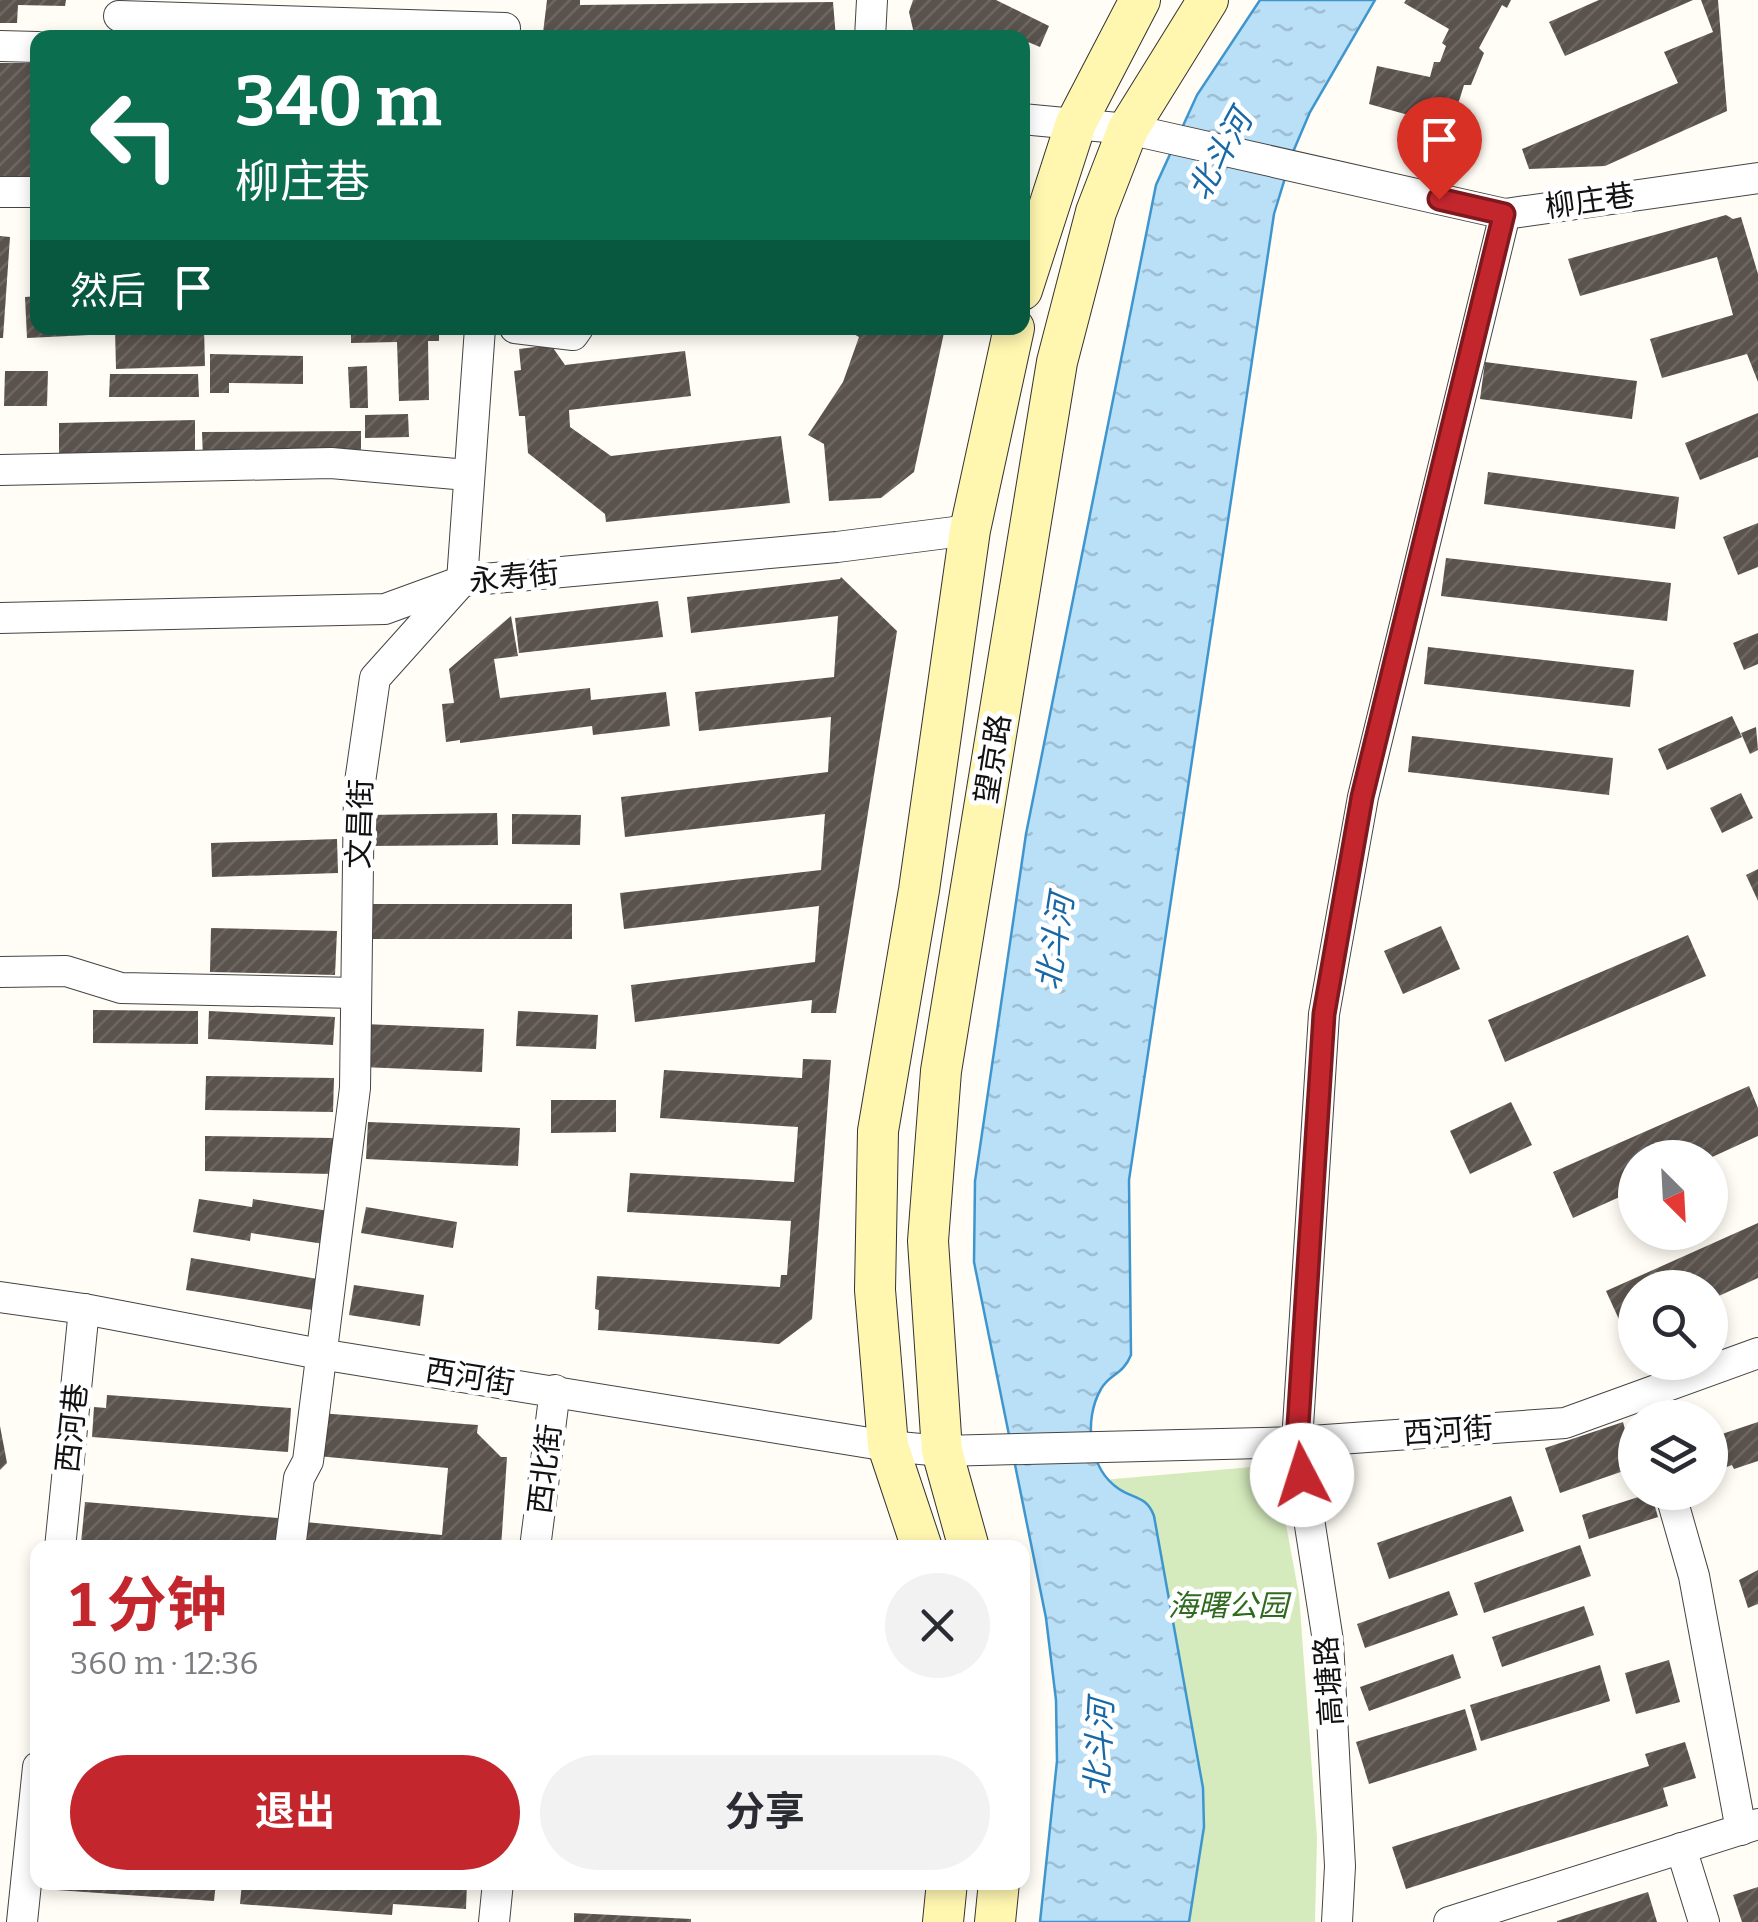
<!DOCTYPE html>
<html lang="zh">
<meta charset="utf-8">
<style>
:root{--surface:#fff;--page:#f2f2f3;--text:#2b2b33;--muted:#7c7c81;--accent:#c4262e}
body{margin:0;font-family:Bitter,"Noto Sans SC",serif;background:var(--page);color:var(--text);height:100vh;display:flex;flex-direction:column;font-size:38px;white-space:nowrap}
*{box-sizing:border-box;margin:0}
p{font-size:32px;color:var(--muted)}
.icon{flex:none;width:55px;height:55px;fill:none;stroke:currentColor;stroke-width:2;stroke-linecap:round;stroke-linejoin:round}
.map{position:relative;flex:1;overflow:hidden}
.side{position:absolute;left:30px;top:1540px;width:1000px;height:350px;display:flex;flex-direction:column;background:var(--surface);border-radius:20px;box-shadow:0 5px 15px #0003}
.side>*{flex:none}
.guide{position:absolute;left:30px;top:30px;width:1000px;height:305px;border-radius:20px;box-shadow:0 5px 15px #0003;background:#0b6e4f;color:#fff;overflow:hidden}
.needle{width:65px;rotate:156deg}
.buttons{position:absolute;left:1618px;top:1140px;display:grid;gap:20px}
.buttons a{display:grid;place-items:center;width:110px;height:110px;border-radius:50%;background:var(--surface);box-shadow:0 5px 15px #0003;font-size:50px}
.pin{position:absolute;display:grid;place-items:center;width:85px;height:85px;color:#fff;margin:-102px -42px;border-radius:50% 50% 50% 0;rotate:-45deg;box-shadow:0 0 10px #0007}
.pin .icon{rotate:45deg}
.me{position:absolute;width:110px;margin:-55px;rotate:355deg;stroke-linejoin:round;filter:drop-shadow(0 0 8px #0008)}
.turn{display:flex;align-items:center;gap:35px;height:210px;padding:0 40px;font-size:45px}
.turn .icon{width:130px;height:130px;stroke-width:2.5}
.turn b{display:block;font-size:70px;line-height:85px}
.then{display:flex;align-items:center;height:95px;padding:0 40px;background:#0003;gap:20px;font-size:38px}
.round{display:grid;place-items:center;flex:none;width:105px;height:105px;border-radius:52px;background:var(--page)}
.headline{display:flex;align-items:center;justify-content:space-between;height:170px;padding:0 40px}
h1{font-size:60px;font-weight:700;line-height:75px;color:var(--accent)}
.primary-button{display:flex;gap:20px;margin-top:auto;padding:20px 40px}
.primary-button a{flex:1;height:115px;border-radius:60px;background:var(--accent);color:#fff;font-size:40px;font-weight:700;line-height:115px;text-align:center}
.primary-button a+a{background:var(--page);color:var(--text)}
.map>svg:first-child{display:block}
.grass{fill:#d5ebbd}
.water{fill:url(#water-ripples);stroke:#3f96cf;stroke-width:2.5}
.building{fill:url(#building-hatch)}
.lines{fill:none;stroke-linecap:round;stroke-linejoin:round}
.street-casing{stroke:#444;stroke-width:32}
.secondary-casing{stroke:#333;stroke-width:42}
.street{stroke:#fff;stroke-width:30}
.secondary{stroke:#fff6b0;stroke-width:40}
.route-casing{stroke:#7f191e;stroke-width:25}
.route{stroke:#c4262e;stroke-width:18}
.labels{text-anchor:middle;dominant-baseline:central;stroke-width:10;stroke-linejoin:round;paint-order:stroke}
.street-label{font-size:30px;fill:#111;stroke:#fff}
.park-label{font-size:30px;font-style:italic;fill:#2f6b1f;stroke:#fff}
.water-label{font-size:32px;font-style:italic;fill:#1768a6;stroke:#fff}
</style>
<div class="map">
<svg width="1758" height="1922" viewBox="0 0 1758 1922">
<defs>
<pattern id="water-ripples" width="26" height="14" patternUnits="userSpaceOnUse" patternTransform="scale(2.5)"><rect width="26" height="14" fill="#b9e0f7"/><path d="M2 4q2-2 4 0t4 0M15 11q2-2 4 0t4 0" fill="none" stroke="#9ebfd3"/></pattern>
<pattern id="building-hatch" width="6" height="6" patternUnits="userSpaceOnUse" patternTransform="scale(2.5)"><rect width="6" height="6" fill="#5a524d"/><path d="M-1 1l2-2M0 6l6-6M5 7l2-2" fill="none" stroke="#6d6662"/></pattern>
</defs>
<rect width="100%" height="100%" fill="#fffdf5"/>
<path class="grass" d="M1275 1465 1299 1595 1317 1838 1315 1922H1172L1091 1481Z"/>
<path class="water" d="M1260 0H1375L1310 112 1293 152 1274 214 1129 1180 1131 1355C1123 1375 1109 1374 1101 1389 1083 1420 1089 1469 1119 1489 1134 1499 1147 1496 1154 1516L1203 1788 1204 1827 1189 1922H1040L1057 1761 1056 1700 1046 1618 974 1262 975 1181 1026 834 1156 185 1197 95Z"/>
<g class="building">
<path d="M0 0H66L65 6 18 5 17 23H0Z"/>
<path d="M547 0H580V5L833 2 836 38H546L543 33Z"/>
<path d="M913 0H996L1049 26 1040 47 1016 37 915 38 909 12Z"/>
<path d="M1406 0H1511L1507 8 1502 5 1479 48 1484 53 1471 85H1464L1450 130 1457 134 1451 147 1415 136 1419 118 1369 104 1377 66 1430 77 1434 62H1440L1446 46 1442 43 1449 29 1404 3Z"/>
<path d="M1599 0H1693L1565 56 1549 22Z"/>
<path d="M1701 0H1718L1727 111 1605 166 1529 169 1522 149 1678 83 1664 52 1713 32Z"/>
<rect x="0" y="63" width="38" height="115"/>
<path d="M1726 215 1733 219 1741 217 1758 274V382L1747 354 1662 378 1650 339 1733 315 1717 257 1580 296 1568 259Z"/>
<path d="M0 236 10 237 3 338H0Z"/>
<path d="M38 296V328H109L110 334 27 338 25 297Z"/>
<path d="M204 328 205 366 116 369 115 329Z"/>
<path d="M351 328H439V341H428L429 400 399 401 397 342 351 343Z"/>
<path d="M843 328H945L914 472 881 498 829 501 824 444 808 435 843 382 859 337Z"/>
<path d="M551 345 565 365 685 351 691 396 569 410 570 427 611 456 781 436 790 503 606 522 605 514 528 453 525 416H519L514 371 521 370 519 349Z"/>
<path d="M210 354 303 356V384L229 383V393H210Z"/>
<path d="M1485 362 1637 381 1632 419 1480 399Z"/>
<path d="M367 366 368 408H350L348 367Z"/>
<path d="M5 371H48L47 406H4Z"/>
<path d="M110 374H198L199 397H109Z"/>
<path d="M1758 413V457L1700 480 1685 443Z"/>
<path d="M408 414 409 437 365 438V415Z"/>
<path d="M195 420V459L59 461V423Z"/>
<path d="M361 431V457L203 459 202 432Z"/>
<path d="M1488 472 1679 497 1675 529 1484 504Z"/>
<path d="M1758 523V567L1738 575 1723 537Z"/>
<path d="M1446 558 1671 583 1667 621 1441 596Z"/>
<path d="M841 577 897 631 836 1013H811L812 1000 635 1022 631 985 815 962 819 906 624 929 620 893 821 870 825 814 625 837 621 797 828 772 831 717 699 731 695 692 834 677 838 616 691 633 687 597 840 579Z"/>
<path d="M658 601 663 637 519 653 515 618Z"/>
<path d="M511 616 518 656 494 659 500 698 590 688 591 700 666 692 670 726 593 735 592 726 460 743V740L446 742 442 704 454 703 449 669Z"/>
<path d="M1758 633V664L1744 670 1733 643Z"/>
<path d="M1428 647 1634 670 1630 707 1424 684Z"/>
<path d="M1732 716 1742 737 1667 770 1658 749Z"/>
<path d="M1756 727 1758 750 1750 754 1741 733Z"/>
<path d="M1412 736 1613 758 1609 795 1408 772Z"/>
<path d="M1741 793 1753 818 1722 833 1710 808Z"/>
<path d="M497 813 498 845 367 846V815Z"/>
<path d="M512 814 581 815 580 845 512 844Z"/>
<path d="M337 839 338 873 212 877 211 843Z"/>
<path d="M1758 869V901L1746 875Z"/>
<rect x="367" y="904" width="205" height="35"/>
<path d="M1441 926 1460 969 1403 994 1384 951Z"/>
<path d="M211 928 337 931 335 975 210 972Z"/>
<path d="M1688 935 1706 976 1505 1062 1488 1020Z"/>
<path d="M93 1010 198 1011V1044L93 1043Z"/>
<path d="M209 1011 335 1017 333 1045 208 1039Z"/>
<path d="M518 1011 598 1015 596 1049 516 1046Z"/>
<path d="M364 1024 484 1029 482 1072 362 1067Z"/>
<path d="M803 1059 831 1060 812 1319 779 1344 598 1330 599 1310 595 1309 597 1276 780 1287 781 1275H787L791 1221 627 1212 630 1173 794 1182 798 1127 660 1118 664 1070 802 1078Z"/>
<path d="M206 1076 334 1078 333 1112 205 1110Z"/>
<path d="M1749 1086 1758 1108V1136L1710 1158H1635V1190L1573 1218 1553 1172Z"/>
<path d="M551 1100H616V1132L551 1133Z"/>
<path d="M1511 1102 1532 1145 1470 1174 1450 1131Z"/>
<path d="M368 1122 520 1128 518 1166 366 1159Z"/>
<path d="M205 1136 333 1138 332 1174 205 1171Z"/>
<path d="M199 1199 252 1207 253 1199 329 1211 324 1244 251 1233 250 1241 193 1232Z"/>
<path d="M366 1207 457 1222 453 1248 361 1233Z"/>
<path d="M1758 1223V1278L1710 1300V1288H1635V1333L1627 1337 1606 1291Z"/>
<path d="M191 1258 318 1279 312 1310 186 1290Z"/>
<path d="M354 1285 424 1295 420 1326 349 1315Z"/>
<path d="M107 1395 291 1408 288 1452 92 1437 94 1407 106 1408Z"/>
<path d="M319 1413 478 1425 477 1433 501 1457H507L501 1548H303L305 1522 442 1535 448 1468 317 1456Z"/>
<path d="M1623 1422 1635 1467 1560 1493 1545 1448Z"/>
<path d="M1758 1422V1461L1734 1469 1732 1465 1719 1470 1710 1442 1724 1437 1722 1434Z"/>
<path d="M0 1426 7 1463 0 1470Z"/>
<path d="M1651 1493 1658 1517 1589 1539 1582 1515Z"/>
<path d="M1511 1496 1524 1531 1389 1579 1377 1543Z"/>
<path d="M85 1502 278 1518 275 1548H140L81 1543Z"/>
<path d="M1580 1545 1591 1576 1484 1613 1474 1583Z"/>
<path d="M1758 1570V1604L1748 1608 1739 1580Z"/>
<path d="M1449 1591 1458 1615 1365 1648 1357 1624Z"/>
<path d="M1584 1606 1594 1635 1502 1667 1492 1637Z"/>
<path d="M1453 1654 1461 1678 1369 1711 1360 1687Z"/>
<path d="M1669 1660 1680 1702 1636 1714 1625 1673Z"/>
<path d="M1600 1665 1610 1701 1481 1741 1470 1705Z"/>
<path d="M1465 1709 1477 1750 1369 1784 1356 1742Z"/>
<path d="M1685 1742 1696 1778 1663 1788 1668 1806 1406 1889 1392 1847 1649 1766 1645 1754Z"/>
<path d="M56 1882H216L214 1901 56 1890Z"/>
<path d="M242 1882H467L466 1909 393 1904 392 1915 240 1904Z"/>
<path d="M1758 1887V1922H1742L1733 1895Z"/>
<path d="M1648 1892 1657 1922H1557V1921Z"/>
<path d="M574 1913 691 1919V1922H574Z"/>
</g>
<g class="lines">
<defs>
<g id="street">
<path d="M119 16 505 28"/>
<path d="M870 38 872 0"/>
<path d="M0 46 38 47"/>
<path d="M1022 119 1128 129 1505 214 1758 178"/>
<path d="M0 192H38"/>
<path d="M515 328 573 335 578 328"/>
<path d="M0 470 331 463 467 475"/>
<path d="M0 618 385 609 462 581 837 547 970 530"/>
<path d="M0 972 66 971 121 988 356 993"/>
<path d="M0 1297 84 1309 320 1354 888 1446 942 1451 1297 1442 1565 1423 1758 1353"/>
<path d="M1670 1492 1694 1576 1741 1830"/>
<path d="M60 1548 84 1309"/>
<path d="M290 1548 299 1478 308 1461 355 1088 359 789 375 678 462 581 480 328"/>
<path d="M535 1548 555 1390"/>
<path d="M1681 1848 1704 1922"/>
<path d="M22 1922 38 1767"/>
<path d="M494 1922 498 1882"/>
<path d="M1337 1922 1340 1866 1328 1641 1297 1442 1324 1014 1363 797 1505 214"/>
<path d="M1449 1922 1758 1824"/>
</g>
<g id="secondary">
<path d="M1022 290 1076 123 1140 0"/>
<path d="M922 1548 888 1446 875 1290 878 1131 919 890 970 530 1014 328"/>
<path d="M969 1548 942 1451 928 1241 941 1071 1057 362 1096 212 1128 129 1208 0"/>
<path d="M943 1922 947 1882"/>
<path d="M995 1922 999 1882"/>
</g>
</defs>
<use href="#street" class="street-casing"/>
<use href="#secondary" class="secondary-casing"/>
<use href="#street" class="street"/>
<use href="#secondary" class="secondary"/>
</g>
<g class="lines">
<defs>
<path id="route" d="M1302 1475 1297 1442 1324 1014 1362 797 1504 214 1439 199"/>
</defs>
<use href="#route" class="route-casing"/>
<use href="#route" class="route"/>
</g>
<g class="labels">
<g class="street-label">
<text transform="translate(1590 201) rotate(-8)">柳庄巷</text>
<text transform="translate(514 577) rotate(-6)">永寿街</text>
<text transform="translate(993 759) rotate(-81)">望京路</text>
<text transform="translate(360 824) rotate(-88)">文昌街</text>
<text transform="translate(470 1377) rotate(9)">西河街</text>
<text transform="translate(72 1428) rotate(-84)">西河巷</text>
<text transform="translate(1448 1431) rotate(-4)">西河街</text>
<text transform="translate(545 1469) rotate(-83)">西北街</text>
<text transform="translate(1329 1681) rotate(-94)">高塘路</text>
</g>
<g class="park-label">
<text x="1228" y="1606">海曙公园</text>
</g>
<g class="water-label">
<text transform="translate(1220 155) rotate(-61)">北斗河</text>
<text transform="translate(1055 942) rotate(-81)">北斗河</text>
<text transform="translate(1099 1747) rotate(-87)">北斗河</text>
</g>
</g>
</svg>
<div class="buttons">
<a><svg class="needle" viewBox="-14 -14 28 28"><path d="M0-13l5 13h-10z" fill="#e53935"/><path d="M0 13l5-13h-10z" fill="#7c7c81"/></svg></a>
<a><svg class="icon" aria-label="search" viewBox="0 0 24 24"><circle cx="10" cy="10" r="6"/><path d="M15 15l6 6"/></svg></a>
<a><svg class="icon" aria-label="layers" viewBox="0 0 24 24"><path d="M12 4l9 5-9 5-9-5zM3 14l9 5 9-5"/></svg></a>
</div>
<div class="pin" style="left:1439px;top:199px;background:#d93025"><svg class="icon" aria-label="arrive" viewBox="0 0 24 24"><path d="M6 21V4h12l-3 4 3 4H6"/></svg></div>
<svg class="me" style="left:1302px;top:1475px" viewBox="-20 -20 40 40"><circle r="19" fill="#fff"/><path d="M0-13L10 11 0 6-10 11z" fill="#c4262e"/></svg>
<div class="guide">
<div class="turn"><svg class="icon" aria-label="left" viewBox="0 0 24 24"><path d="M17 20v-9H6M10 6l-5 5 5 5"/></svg><div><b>340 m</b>柳庄巷</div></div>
<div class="then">然后<svg class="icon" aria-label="arrive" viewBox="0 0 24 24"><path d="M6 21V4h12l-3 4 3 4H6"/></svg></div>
</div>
<section class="side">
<div class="headline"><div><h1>1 分钟</h1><p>360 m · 12:36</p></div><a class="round"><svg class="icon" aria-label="close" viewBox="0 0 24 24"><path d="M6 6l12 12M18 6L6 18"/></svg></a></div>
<div class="primary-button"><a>退出</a><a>分享</a></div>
</section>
</div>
